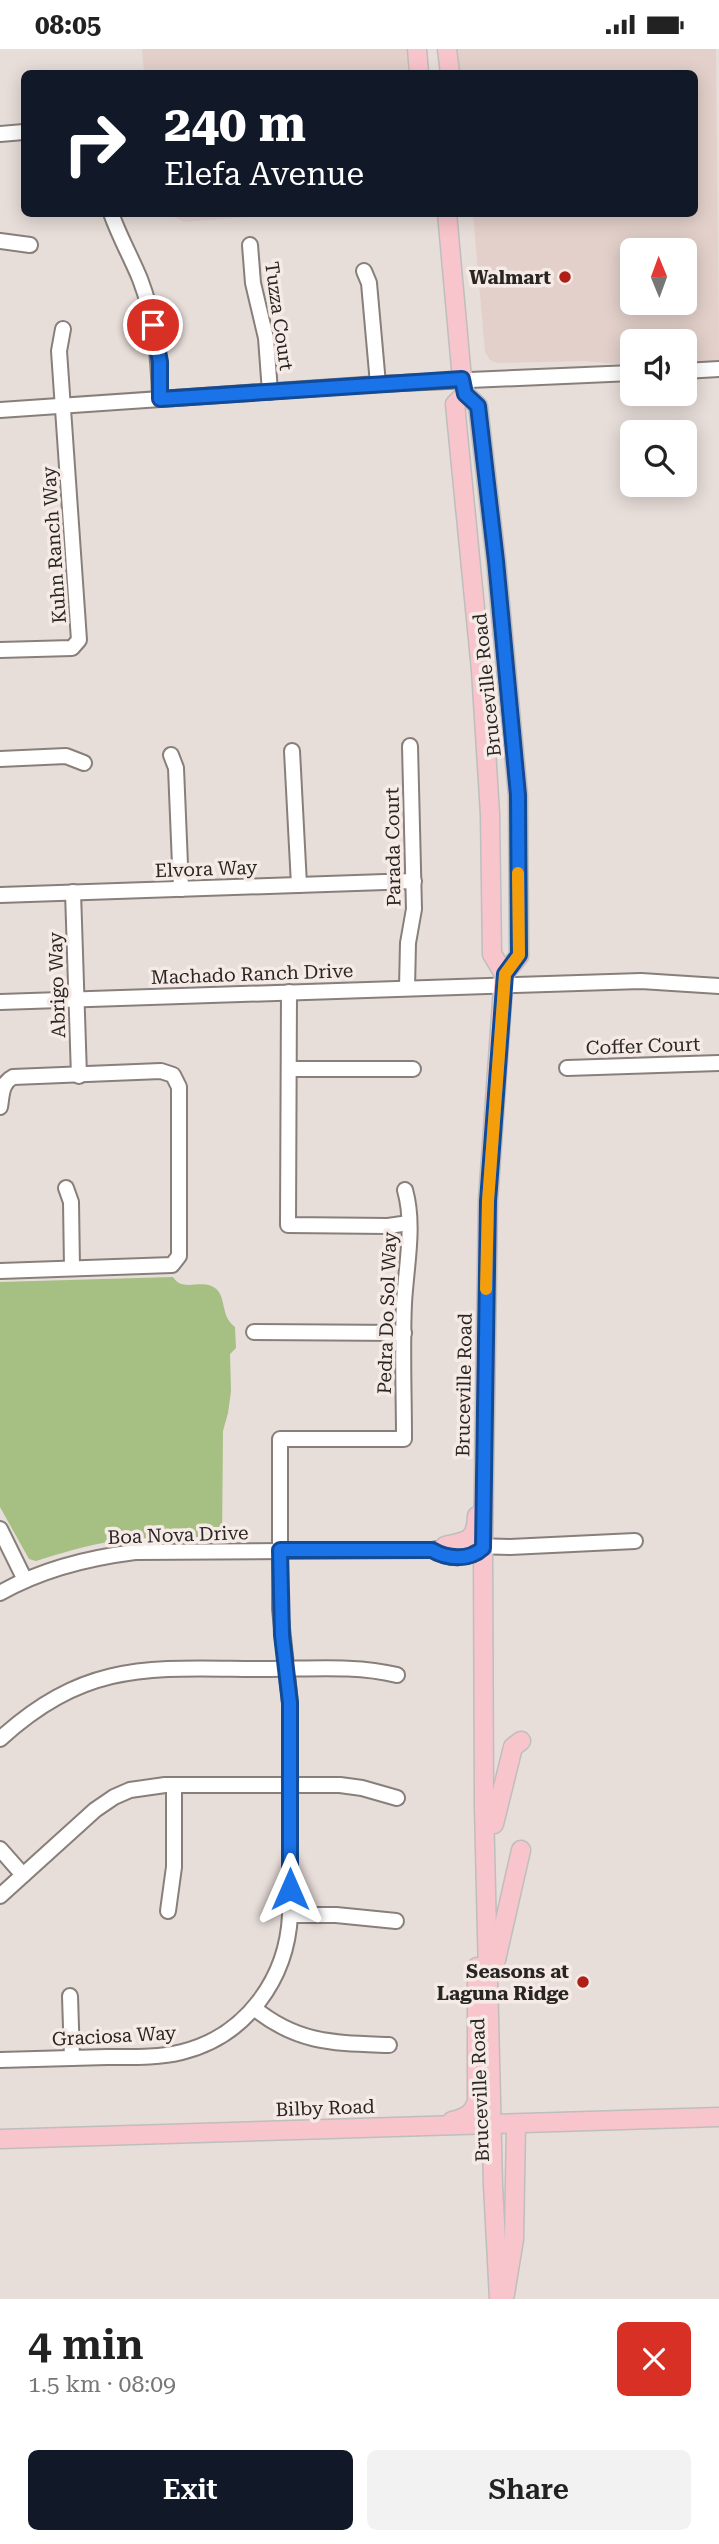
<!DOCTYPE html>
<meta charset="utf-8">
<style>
:root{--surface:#fff;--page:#f2f2f2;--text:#222;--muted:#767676;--accent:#111827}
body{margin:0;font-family:"Roboto Serif",serif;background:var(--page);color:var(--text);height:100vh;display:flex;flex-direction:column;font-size:26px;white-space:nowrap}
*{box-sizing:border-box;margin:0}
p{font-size:23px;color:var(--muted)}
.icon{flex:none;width:38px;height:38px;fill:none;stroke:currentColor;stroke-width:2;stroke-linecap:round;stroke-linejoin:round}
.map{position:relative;height:2250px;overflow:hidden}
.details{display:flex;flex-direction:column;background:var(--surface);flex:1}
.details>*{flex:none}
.top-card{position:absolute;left:21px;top:21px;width:677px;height:147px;border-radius:10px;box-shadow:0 4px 18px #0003;background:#111827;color:#fff;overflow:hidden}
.needle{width:46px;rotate:359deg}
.fabs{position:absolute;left:620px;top:189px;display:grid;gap:14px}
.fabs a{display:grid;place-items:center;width:77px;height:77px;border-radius:10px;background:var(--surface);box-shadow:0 4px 18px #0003;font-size:35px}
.pin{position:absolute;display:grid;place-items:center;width:60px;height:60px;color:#fff;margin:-30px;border:4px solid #fff;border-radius:50%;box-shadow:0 2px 7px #0007}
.me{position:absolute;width:77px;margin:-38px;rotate:0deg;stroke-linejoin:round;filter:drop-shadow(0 0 5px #0008)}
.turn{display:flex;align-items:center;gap:24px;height:147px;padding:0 28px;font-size:32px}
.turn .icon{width:91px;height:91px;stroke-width:2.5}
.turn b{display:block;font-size:49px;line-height:60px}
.round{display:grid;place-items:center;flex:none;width:74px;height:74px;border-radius:10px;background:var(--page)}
.summary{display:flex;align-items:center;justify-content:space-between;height:119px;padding:0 28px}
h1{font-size:42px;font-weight:600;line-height:52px}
.primary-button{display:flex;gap:14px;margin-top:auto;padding:14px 28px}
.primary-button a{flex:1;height:80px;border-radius:10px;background:var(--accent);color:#fff;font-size:28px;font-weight:600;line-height:80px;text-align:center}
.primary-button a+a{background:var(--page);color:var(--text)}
.status{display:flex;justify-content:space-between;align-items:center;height:49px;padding:0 35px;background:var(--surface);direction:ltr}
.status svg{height:19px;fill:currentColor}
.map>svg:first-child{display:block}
.built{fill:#e3d0ca;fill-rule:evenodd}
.green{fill:#a6bf82}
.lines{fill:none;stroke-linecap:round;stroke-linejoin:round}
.minor-casing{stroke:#887f7b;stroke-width:18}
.major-casing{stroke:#bebebd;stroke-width:21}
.minor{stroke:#fff;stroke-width:14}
.major{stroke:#f9c5cc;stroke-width:18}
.route-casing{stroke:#114b97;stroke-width:18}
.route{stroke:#1a73e8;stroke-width:12}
.slow{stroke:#f59e0b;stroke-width:12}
.poi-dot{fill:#af1f18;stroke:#f5eae6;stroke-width:2.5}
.labels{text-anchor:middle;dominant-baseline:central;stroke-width:7;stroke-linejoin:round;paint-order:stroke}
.poi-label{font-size:19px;font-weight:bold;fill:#282523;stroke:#f5eae6;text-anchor:end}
.street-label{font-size:19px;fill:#282523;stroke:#f5eae6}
</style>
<div class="status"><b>08:05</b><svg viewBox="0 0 49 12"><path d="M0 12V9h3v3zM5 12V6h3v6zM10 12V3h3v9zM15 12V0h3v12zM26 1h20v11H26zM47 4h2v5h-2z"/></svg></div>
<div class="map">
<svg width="719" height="2250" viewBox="0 0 719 2250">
<rect width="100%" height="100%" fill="#e7ddd9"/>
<g class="built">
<path d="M142 0H410L412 24H144Z"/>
<path d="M457 0H716L719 315H684V292H632V316L584 312 498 314 490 311 485 303 473 165 695 164V24H460ZM632 201H684V254H632Z"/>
<path d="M168 165H285L184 173Z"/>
</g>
<path class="green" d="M173 1228C183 1244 202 1229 215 1239 227 1248 220 1267 235 1278L236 1299 230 1305 231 1342 228 1364 223 1382 222 1489C186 1489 150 1487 114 1492 87 1496 62 1504 36 1512L29 1510 0 1458V1233Z"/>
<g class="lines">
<defs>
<g id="minor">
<path d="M0 85 24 83"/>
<path d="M111 164C119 187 131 208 140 230 155 269 159 308 160 350"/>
<path d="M0 192 30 196"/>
<path d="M250 196 253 234 266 289 270 343"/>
<path d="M364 222 369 234 378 335"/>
<path d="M684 322 719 320"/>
<path d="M0 361 378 335 632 324"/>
<path d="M0 601 72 599 79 591 59 302 63 280"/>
<path d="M292 702 299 836"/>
<path d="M171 706 176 719 181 840"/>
<path d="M0 710 66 707 84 714"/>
<path d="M73 843 79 1027"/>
<path d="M0 846 414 832"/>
<path d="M407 939 408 894 414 860 410 697"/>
<path d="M289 943 288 1176 388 1177 409 1174"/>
<path d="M0 953 641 932 719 937"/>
<path d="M567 1019 719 1014"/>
<path d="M289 1020H413"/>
<path d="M0 1058C2 1047 1 1034 13 1028L161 1022 173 1026 179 1038V1207L172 1216 0 1222"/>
<path d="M66 1139 71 1153 72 1219"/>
<path d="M254 1283 404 1284"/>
<path d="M0 1480 25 1531"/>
<path d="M473 1497 510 1498 635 1492"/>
<path d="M432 1501C447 1510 469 1512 483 1499"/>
<path d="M0 1544C42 1520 87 1509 135 1503L432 1501 453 1497"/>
<path d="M0 1690C90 1608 156 1620 269 1620 311 1620 356 1616 397 1626"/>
<path d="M0 1800 23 1826"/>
<path d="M0 1847 95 1761 114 1748 130 1741 165 1736H340L362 1739 397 1749"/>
<path d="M168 1862 174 1818V1736"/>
<path d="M290 1866H336L396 1872"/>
<path d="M70 1947 72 2009"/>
<path d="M254 1959C298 1995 335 1994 389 1996"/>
<path d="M0 2011C36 2010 71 2009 107 2008 132 2008 158 2009 182 2003 246 1987 287 1930 290 1866V1654L280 1560V1390H404C404 1345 402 1299 404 1254 406 1218 415 1176 405 1141"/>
</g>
<g id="major">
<path d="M417 0 419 24"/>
<path d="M447 0 450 24"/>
<path d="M447 164 462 330 465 345 478 357 496 512 518 746 519 907 504 925"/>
<path d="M465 345 455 355 481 621 490 765 492 905 504 925 488 1151 483 1499 484 1758 493 2136 499 2250"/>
<path d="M445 1497C466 1492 476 1493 477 1467"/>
<path d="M494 1775 513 1698 521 1692"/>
<path d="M496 1911 521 1801"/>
<path d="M452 2072C466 2069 474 2064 477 2051V1918"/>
<path d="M0 2090 719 2068"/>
<path d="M505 2245 514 2190 516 2075"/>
</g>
</defs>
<use href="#minor" class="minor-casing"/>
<use href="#major" class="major-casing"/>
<use href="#minor" class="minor"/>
<use href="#major" class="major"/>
</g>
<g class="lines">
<defs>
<path id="route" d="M153 276 160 313V350L462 330 465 345 478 357 496 512 518 746 519 906 505 925 488 1152 483 1499C469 1512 447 1510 432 1501H280L282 1586 290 1654V1840"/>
</defs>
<use href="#route" class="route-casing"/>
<use href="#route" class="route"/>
<path class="slow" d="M486 1240 488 1152 505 925 519 906 518 824"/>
</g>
<g class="poi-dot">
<circle cx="565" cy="228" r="7"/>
<circle cx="583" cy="1933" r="7"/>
</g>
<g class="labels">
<g class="poi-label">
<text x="551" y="228">Walmart</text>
<text x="569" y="1922">Seasons at<tspan x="569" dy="22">Laguna Ridge</tspan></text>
</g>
<g class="street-label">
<text transform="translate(279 267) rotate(82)">Tuzza Court</text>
<text transform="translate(54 496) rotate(-94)">Kuhn Ranch Way</text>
<text transform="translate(487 636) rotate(-96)">Bruceville Road</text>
<text transform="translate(393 798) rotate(-91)">Parada Court</text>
<text transform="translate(206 820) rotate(-2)">Elvora Way</text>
<text transform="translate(252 925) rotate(-2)">Machado Ranch Drive</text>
<text transform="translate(57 936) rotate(-92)">Abrigo Way</text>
<text transform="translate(643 997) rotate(-2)">Coffer Court</text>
<text transform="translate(387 1264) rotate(-88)">Pedra Do Sol Way</text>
<text transform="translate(464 1336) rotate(-89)">Bruceville Road</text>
<text transform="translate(178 1486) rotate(-2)">Boa Nova Drive</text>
<text transform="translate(114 1987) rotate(-3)">Graciosa Way</text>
<text transform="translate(480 2041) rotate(-92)">Bruceville Road</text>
<text transform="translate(325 2059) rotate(-2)">Bilby Road</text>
</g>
</g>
</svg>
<div class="fabs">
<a><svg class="needle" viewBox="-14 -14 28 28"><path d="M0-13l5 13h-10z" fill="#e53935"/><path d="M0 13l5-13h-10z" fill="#767676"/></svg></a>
<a><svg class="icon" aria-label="sound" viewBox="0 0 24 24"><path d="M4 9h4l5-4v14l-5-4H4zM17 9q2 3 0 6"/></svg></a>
<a><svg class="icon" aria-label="search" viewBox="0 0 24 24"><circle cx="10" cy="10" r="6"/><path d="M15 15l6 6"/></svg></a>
</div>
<div class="pin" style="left:153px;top:276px;background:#d93025"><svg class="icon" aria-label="arrive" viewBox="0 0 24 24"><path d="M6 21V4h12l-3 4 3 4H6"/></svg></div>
<svg class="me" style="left:290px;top:1840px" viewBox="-20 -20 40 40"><path d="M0-17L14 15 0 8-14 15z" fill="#1a73e8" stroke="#fff" stroke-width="4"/></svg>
<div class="top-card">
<div class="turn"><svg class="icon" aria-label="right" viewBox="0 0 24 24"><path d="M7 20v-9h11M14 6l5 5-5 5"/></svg><div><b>240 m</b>Elefa Avenue</div></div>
</div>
</div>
<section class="details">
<div class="summary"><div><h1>4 min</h1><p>1.5 km · 08:09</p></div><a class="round" style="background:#d93025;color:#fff"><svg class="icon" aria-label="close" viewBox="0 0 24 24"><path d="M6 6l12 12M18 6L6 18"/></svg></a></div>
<div class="primary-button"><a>Exit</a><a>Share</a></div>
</section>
